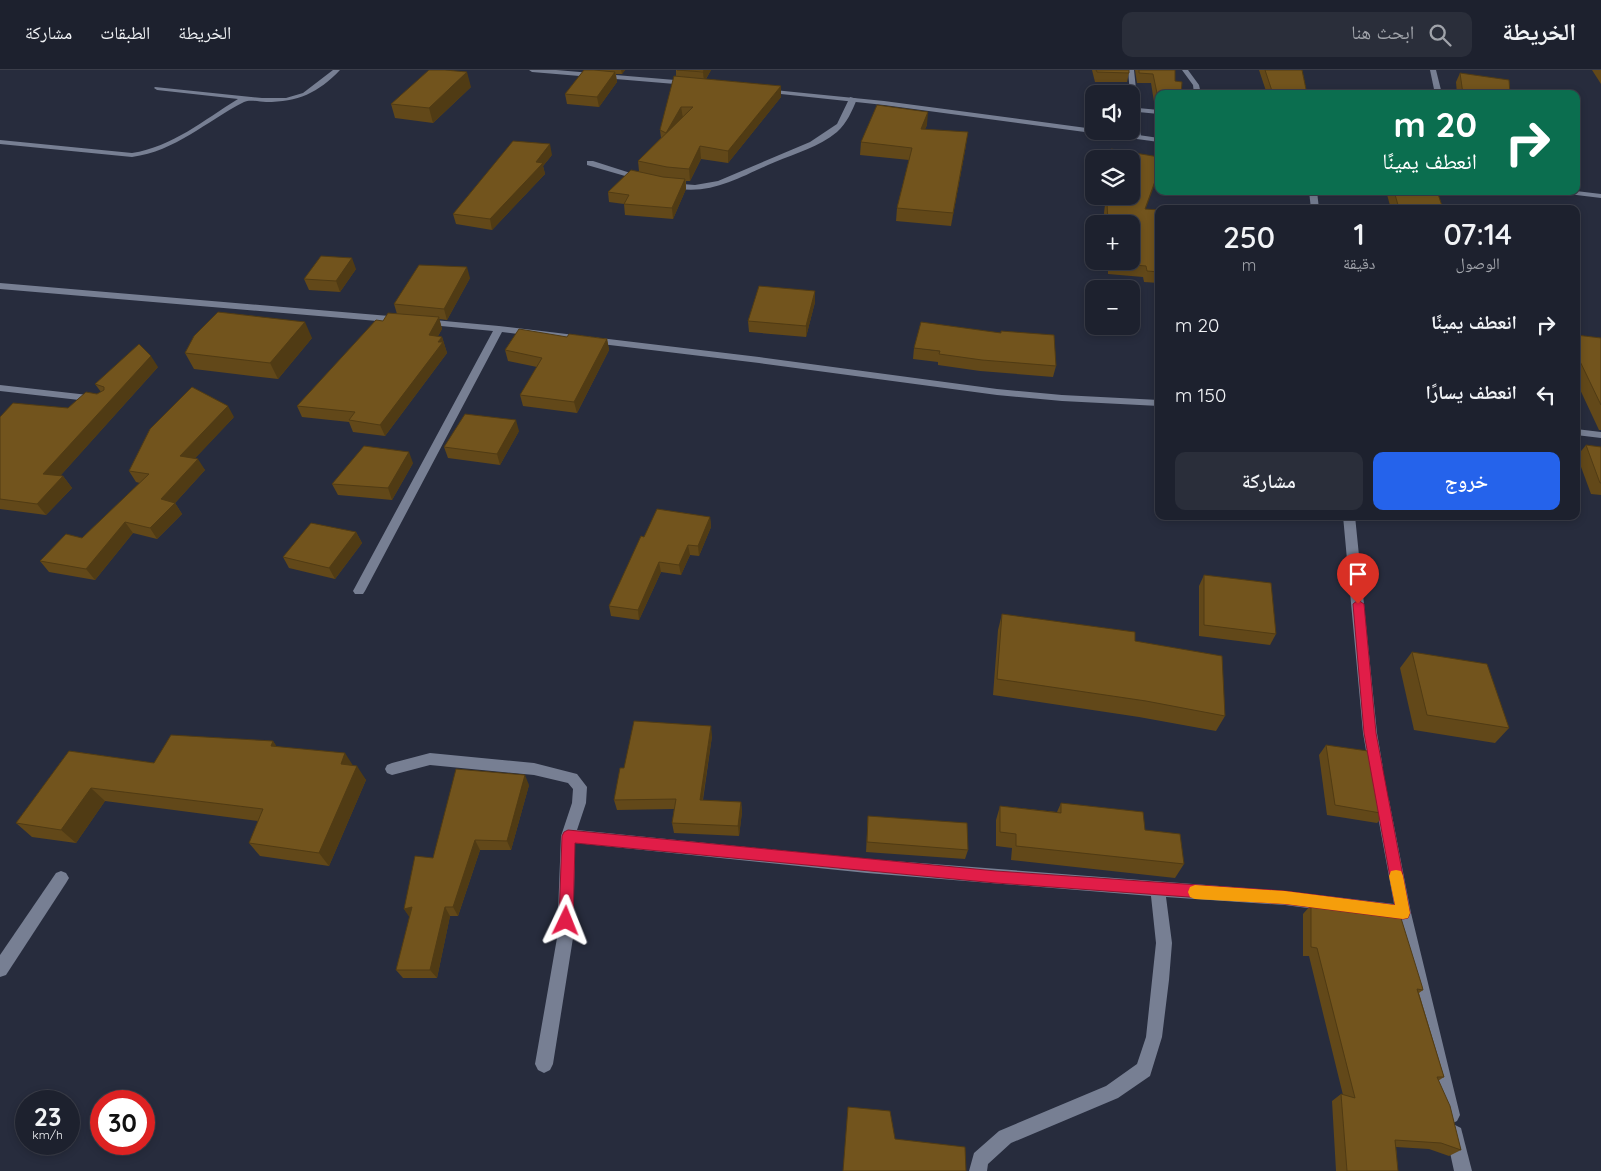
<!DOCTYPE html>
<html lang="ar">
<meta charset="utf-8">
<style>
:root{--surface:#1d212e;--page:#2a2e3a;--text:#f1f3f6;--muted:#a0a3aa;--line:#3b3e4a;--accent:#2563eb}
body{margin:0;font-family:Quicksand,"Noto Naskh Arabic",sans-serif;background:var(--page);color:var(--text);direction:rtl;height:100vh;display:flex;flex-direction:column;font-size:19px;white-space:nowrap}
*{box-sizing:border-box;margin:0}
p{font-size:16px;color:var(--muted)}
.icon{flex:none;width:28px;height:28px;fill:none;stroke:currentColor;stroke-width:2;stroke-linecap:round;stroke-linejoin:round}
.map{position:relative;flex:1;overflow:hidden;direction:ltr}
.side{position:absolute;left:1155px;top:135px;width:425px;height:315px;display:flex;flex-direction:column;background:var(--surface);border-radius:10px;box-shadow:0 2px 8px #0003,0 0 0 1px var(--line);direction:rtl}
.side>*{flex:none}
.hud{position:absolute;left:1155px;top:20px;width:425px;height:105px;border-radius:10px;box-shadow:0 2px 8px #0003,0 0 0 1px var(--line);direction:rtl;background:#0b6e4f;color:#fff;overflow:hidden}
.fabs{position:absolute;left:1085px;top:15px;display:grid;gap:10px}
.fabs a{display:grid;place-items:center;width:55px;height:55px;border-radius:10px;background:var(--surface);box-shadow:0 2px 8px #0003,0 0 0 1px var(--line);font-size:25px}
.speed{position:absolute;left:15px;top:1020px;display:flex;gap:10px;font-size:25px;font-weight:700;text-align:center}
.speed>*{display:grid;place-content:center;width:65px;height:65px;border-radius:50%;background:var(--surface);box-shadow:0 2px 8px #0003,0 0 0 1px var(--line);line-height:1}
.speed small{font-size:12px;font-weight:400}
.speed .limit{border:8px solid #d22;background:#fff;color:#111}
.pin{position:absolute;display:grid;place-items:center;width:42px;height:42px;color:#fff;margin:-51px -21px;border-radius:50% 50% 50% 0;rotate:-45deg;box-shadow:0 0 5px #0007}
.pin .icon{rotate:45deg}
.me{position:absolute;width:55px;margin:-28px;rotate:2deg;stroke-linejoin:round;filter:drop-shadow(0 0 4px #0008)}
.turn{display:flex;align-items:center;gap:18px;height:105px;padding:0 20px;font-size:22px}
.turn .icon{width:65px;height:65px;stroke-width:2.5}
.turn b{display:block;font-size:35px;line-height:42px}
.eta{display:flex;justify-content:space-evenly;align-items:center;height:85px;text-align:center}
.eta b{font-size:30px;font-weight:600;line-height:35px}
.primary-button{display:flex;gap:10px;margin-top:auto;padding:10px 20px}
.primary-button a{flex:1;height:58px;border-radius:10px;background:var(--accent);color:#fff;font-size:20px;font-weight:600;line-height:58px;text-align:center}
.primary-button a+a{background:var(--page);color:var(--text)}
ul{padding:0;list-style:none}
li{display:flex;align-items:center;gap:15px;height:70px;padding:0 20px}
li div{flex:1}
li b{display:block;font-size:19px}
li em{font-style:normal}
header{display:flex;align-items:center;gap:30px;box-sizing:border-box;height:70px;padding:0 25px;background:var(--surface);border-bottom:1px solid var(--line)}
header strong{font-size:24px}
nav{display:flex;gap:28px;margin-inline-start:auto;font-size:18px}
.search{width:350px;height:45px;background:var(--page);display:flex;align-items:center;gap:12px;box-sizing:border-box;padding:0 18px;border-radius:10px;color:var(--muted);font-size:19px}
.map>svg:first-child{display:block}
.lines{fill:none;stroke-linecap:round;stroke-linejoin:round}
.street{fill:#777f93;fill-rule:evenodd}
.secondary{fill:#777f93;fill-rule:evenodd}
.wall{fill:#624819}
.shaded-wall{fill:#503b14}
.building{fill:#72541d;stroke:#503b14}
.route{fill:#e11d48;stroke:#92132f}
.slow{fill:#f59e0b}
</style>
<header>
<strong>الخريطة</strong>
<div class="search"><svg class="icon" aria-label="search" viewBox="0 0 24 24"><circle cx="10" cy="10" r="6"/><path d="M15 15l6 6"/></svg>ابحث هنا</div>
<nav><a>الخريطة</a><a>الطبقات</a><a>مشاركة</a></nav>
</header>
<div class="map">
<svg width="1601" height="1101" viewBox="0 0 1601 1101">
<rect width="100%" height="100%" fill="#272c3d"/>
<g class="lines">
<g class="street">
<path d="M333 0H340C318 23 298 32 266 32 259 32 250 29 244 32 205 52 176 81 132 87L0 74V70L132 83C172 77 204 50 238 29L157 20 154 18 155 17 262 28H286L303 23Z"/>
<path d="M1128 0H1134L1138 38 1159 40V44L1138 42 1141 67 1137 69 1133 67 1131 24H1130Z"/>
<path d="M1182 0H1188L1199 15 1201 24H1194L1193 15Z"/>
<path d="M1430 0H1436L1442 24H1435Z"/>
<path d="M850 27 857 29C852 41 847 53 837 62 819 77 796 83 775 92 744 105 715 124 679 119 674 118 669 118 665 115L669 113 695 115 718 111 810 72 837 54Z"/>
<path d="M587 91H593L646 108 639 110 587 95Z"/>
<path d="M1309 121H1317L1319 139H1311Z"/>
<path d="M0 213 401 247 406 250 401 253 0 219Z"/>
<path d="M423 249 499 256 759 287 997 319 1062 325 1159 330V336L1062 331 997 325 759 293 502 262 365 521 363 524H355L353 521 493 261 420 254V250Z"/>
<path d="M0 315 97 326 102 329 97 332 0 321Z"/>
<path d="M1576 359 1601 362V368L1576 365Z"/>
<path d="M1343 446H1355L1377 663 1383 698 1381 702 1376 704 1371 702 1369 698 1363 663Z"/>
<path d="M430 683 534 693 577 704 587 717 586 733 577 760 867 789 1285 821 1394 834 1375 730 1377 726 1382 724 1387 726 1389 730 1411 843 1460 1045 1457 1051 1451 1054 1445 1051 1442 1045 1397 850 1285 835 1166 827 1172 873 1169 910 1162 967 1150 1006 1118 1028 1011 1073 988 1094 987 1101H969L974 1083 999 1061 1106 1016 1137 994 1146 967 1156 873 1151 826 867 803 575 773 573 868 553 994 550 1000 544 1003 538 1000 535 994 557 868 561 766 572 733 573 719 568 713 534 705 430 695 392 705 387 703 385 699 387 695 392 693Z"/>
<path d="M61 801 66 803 69 808 66 813 6 905 0 907V885L56 803Z"/>
<path d="M1455 1055 1461 1058 1472 1101H1454L1446 1064 1449 1058Z"/>
</g>
<g class="secondary">
<path d="M529 0H556L687 11 690 13 687 15 532 2Z"/>
<path d="M764 19 884 31 1094 59V61H1111L1159 68V72L884 35 762 22V20Z"/>
<path d="M1556 121H1576L1601 124V128L1560 123Z"/>
</g>
</g>
<g class="wall">
<path d="M584 0H625L622 4H616L617 12 599 37 567 34 565 24Z"/>
<path d="M676 0H711L706 9 781 16V27L728 93 701 89 690 111H686V119L673 149 625 145 624 134 609 132 608 122 639 101 638 91 661 68 660 60 676 6Z"/>
<path d="M1092 0H1129V3L1127 12H1095Z"/>
<path d="M1135 0H1175L1159 24V55L1157 46 1159 39 1155 38 1151 13H1137Z"/>
<path d="M1259 0H1302L1307 24H1267Z"/>
<path d="M1592 0H1601V14Z"/>
<path d="M1460 3 1510 24H1457L1456 12Z"/>
<path d="M471 17 433 53 395 48 391 34Z"/>
<path d="M927 55 925 59 966 75 951 156 896 151 897 138 909 90 860 85 861 72Z"/>
<path d="M1111 79 1113 89H1109Z"/>
<path d="M552 85 543 96 545 104 492 160 456 154 453 144Z"/>
<path d="M1386 121H1437L1443 139H1391Z"/>
<path d="M1106 126H1131L1146 139 1159 140V213L1144 212 1143 207 1108 204V191H1131V154H1105L1104 143Z"/>
<path d="M356 199 340 222 309 220 304 209Z"/>
<path d="M470 208 447 250 439 249 442 259 438 266 442 267 447 283 385 366 353 362 349 352 302 347 297 336 383 251 397 244 394 234Z"/>
<path d="M815 221V232L806 267 749 262 748 251Z"/>
<path d="M1576 247 1580 255 1576 261Z"/>
<path d="M1576 265 1601 268V360H1599L1576 311Z"/>
<path d="M567 267 607 269 609 280 577 343 523 336 520 325 537 297 508 291 505 280Z"/>
<path d="M312 268 278 309 194 299 185 283Z"/>
<path d="M914 278 1056 296 1053 307 980 301 938 295V292L913 289Z"/>
<path d="M158 297 60 406H63L72 418 46 445 0 439V347L68 338 101 322 95 314Z"/>
<path d="M234 347 195 388 205 400 175 433 182 444 157 469 133 463 95 510 49 502 40 491 82 468 140 413 136 412 129 401Z"/>
<path d="M519 361 500 395 448 388 444 377Z"/>
<path d="M1586 375 1601 377V425L1591 424 1577 386Z"/>
<path d="M413 393 392 430 338 425 332 414Z"/>
<path d="M710 447 711 457 699 486 690 485 681 505 661 502 639 550 611 546 609 536 644 467Z"/>
<path d="M356 462 362 473 335 509 289 498 283 487Z"/>
<path d="M1204 505 1276 564 1270 575 1199 566V516Z"/>
<path d="M1002 544 1135 571 1225 646 1216 661 1139 647 993 625 998 560Z"/>
<path d="M1412 582 1509 658 1495 673 1414 660 1400 598Z"/>
<path d="M712 666 703 730 741 732 742 742 739 766 674 763 672 753 674 739 617 740 614 730 624 698Z"/>
<path d="M273 671 276 676 354 696 366 710 329 796 260 786 249 773 258 751 105 731 76 773 32 767 16 753 69 681 154 693Z"/>
<path d="M1326 675 1386 744 1377 753 1327 745 1319 685Z"/>
<path d="M529 715 511 780H480L458 846H450L437 908H403L396 900 410 847 404 839 433 788Z"/>
<path d="M1061 733 1145 760 1184 794 1175 808 1011 790 1012 778 996 776V750L1000 736 1057 742Z"/>
<path d="M868 746 968 780 965 789 866 782Z"/>
<path d="M1311 835 1423 920 1419 923 1444 1007 1438 1011 1461 1080 1449 1086 1429 1079 1396 1077 1398 1101H1336L1332 1031 1341 1024 1343 1025 1309 886H1303V844Z"/>
</g>
<g class="shaded-wall">
<path d="M621 0H625L622 4Z"/>
<path d="M704 0H711L704 12 703 2Z"/>
<path d="M467 2 471 17 433 53 429 38Z"/>
<path d="M615 2 617 12 599 37 597 27Z"/>
<path d="M781 16V27L728 93V81Z"/>
<path d="M681 37 683 48 667 75 666 63Z"/>
<path d="M928 42 927 55 919 71 921 59Z"/>
<path d="M968 62 966 75 951 156 953 143Z"/>
<path d="M550 74 552 85 543 96 545 104 492 160 490 149 536 92Z"/>
<path d="M700 76 701 89 690 111 689 99Z"/>
<path d="M1159 100V103L1142 149 1145 139Z"/>
<path d="M685 109 686 119 673 149 672 138Z"/>
<path d="M352 188 356 199 340 222 336 211Z"/>
<path d="M467 197 470 208 447 250 444 239Z"/>
<path d="M815 221V232L806 267V256Z"/>
<path d="M439 247 442 259 432 276 429 265Z"/>
<path d="M305 252 312 268 278 309 270 293Z"/>
<path d="M442 267 447 283 385 366 380 355Z"/>
<path d="M607 269 609 280 577 343 574 332Z"/>
<path d="M151 286 158 297 52 415 43 404Z"/>
<path d="M228 336 234 347 187 397 180 386Z"/>
<path d="M516 350 519 361 500 395 497 384Z"/>
<path d="M409 382 413 393 392 430 388 418Z"/>
<path d="M198 389 205 400 175 433 182 444 157 469 150 458 161 429Z"/>
<path d="M63 406 72 418 46 445 37 434Z"/>
<path d="M710 447 711 457 699 486 698 476Z"/>
<path d="M125 452 133 463 95 510 86 499Z"/>
<path d="M356 462 362 473 335 509 329 498Z"/>
<path d="M688 475 690 485 681 505 679 495Z"/>
<path d="M659 492 661 502 639 550 638 540Z"/>
<path d="M711 656 712 666 701 740 700 730Z"/>
<path d="M273 671 283 686 271 676Z"/>
<path d="M345 683 354 697 341 694Z"/>
<path d="M357 696 366 710 329 796 319 783Z"/>
<path d="M525 705 529 715 511 780 507 771Z"/>
<path d="M91 718 105 731 76 773 61 760Z"/>
<path d="M741 732 742 742 739 766 738 756Z"/>
<path d="M475 770 480 780 458 846 453 837Z"/>
<path d="M412 837 410 848 404 839Z"/>
<path d="M445 837 450 846 437 908 430 900Z"/>
</g>
<g class="building">
<path d="M429 0H445L467 2 429 38 391 34Z"/>
<path d="M584 0H594L615 2 597 27 565 24Z"/>
<path d="M677 0H704L703 2Z"/>
<path d="M1096 0H1129V3L1097 2Z"/>
<path d="M1139 0H1175V11L1182 12 1181 24H1159V29L1158 28 1153 4 1139 3Z"/>
<path d="M1265 0H1302L1307 24H1273Z"/>
<path d="M1460 3 1509 10 1510 24H1463Z"/>
<path d="M674 6 781 16 728 81 700 76 689 99 667 97 638 91 693 37H681L666 63 660 60Z"/>
<path d="M1417 20 1452 24H1415Z"/>
<path d="M877 35 928 42 921 59 968 62 953 143 897 138 912 78 861 72Z"/>
<path d="M513 71 550 74 536 92 543 93 490 149 453 144Z"/>
<path d="M1111 79 1159 87V100L1145 139 1159 140V202L1147 201 1146 196 1111 193V191H1131V154H1108L1107 132V126H1131V89H1113Z"/>
<path d="M631 100 663 107 685 109 672 138 624 134 629 125 608 122Z"/>
<path d="M1394 121H1437L1443 139H1435L1398 135Z"/>
<path d="M321 186 352 188 336 211 304 209Z"/>
<path d="M419 195 467 197 444 239 394 234Z"/>
<path d="M759 216 815 221 806 256 748 251Z"/>
<path d="M218 242 305 252 270 293 185 283 194 266Z"/>
<path d="M388 243 439 247 429 265 442 267 438 272H443L380 355 349 350 355 342 297 336 376 250 383 251Z"/>
<path d="M1576 247 1580 255 1576 254Z"/>
<path d="M921 252 1001 263V261L1054 265 1056 296 982 290 939 284 940 281 914 278Z"/>
<path d="M519 259 567 267 569 264 607 269 574 332 520 325 542 288 505 280Z"/>
<path d="M1576 265 1601 268V335L1576 283Z"/>
<path d="M139 274 151 286 43 404 63 406 37 434 0 429V347L13 333 68 338 86 322 97 324 104 320V317L95 314Z"/>
<path d="M192 317 228 336 180 386 198 389 161 429 175 433 150 458 125 452 86 499 40 491 66 464 82 468 149 404 129 401 150 359Z"/>
<path d="M465 344 516 350 497 384 444 377Z"/>
<path d="M1586 375 1601 377V413H1600Z"/>
<path d="M364 376 409 382 388 418 332 414Z"/>
<path d="M657 439 710 447 698 476 688 475 679 495 659 492 638 540 609 536 641 466 644 467Z"/>
<path d="M311 453 356 462 329 498 283 487Z"/>
<path d="M1204 505 1271 513 1276 564 1204 555Z"/>
<path d="M1002 544 1135 562V571L1222 586 1225 646 1146 631 997 609Z"/>
<path d="M1412 582 1487 594 1509 658 1427 645Z"/>
<path d="M634 651 711 656 700 730 741 732 738 756 672 753 676 729 614 730 620 698H624Z"/>
<path d="M171 665 273 671 271 676 345 683 341 694 357 696 319 783 249 773 263 739 91 718 61 760 16 753 69 681 154 693Z"/>
<path d="M1326 675 1375 682 1386 744 1335 735Z"/>
<path d="M456 699 525 705 507 771 475 770 453 837H445L430 900H396L412 837 404 839 415 786 433 788Z"/>
<path d="M1061 733 1143 742 1145 760 1180 764 1184 794 1016 776V764L1000 762V736L1061 743Z"/>
<path d="M868 746 967 753 968 780 867 772Z"/>
<path d="M1311 835 1400 845 1422 916 1423 920 1417 919 1444 1007H1437L1450 1036 1461 1080 1441 1073 1395 1070 1398 1101H1347L1341 1024 1355 1028 1317 878 1311 877Z"/>
<path d="M848 1037 890 1041 895 1069 965 1077 966 1101H843Z"/>
</g>
<path class="route" d="M1358 530 1364 534 1376 663 1410 843 1408 848 1403 849 1285 834 996 813 575 773 573 851 571 856 566 858 561 856 559 851 562 766 564 762 568 760 996 801 1285 821 1395 835 1364 663 1353 534Z"/>
<path class="slow" d="M1396 800 1401 801 1403 806 1410 843 1408 848 1403 849 1285 834 1195 829 1190 827 1188 822 1190 817 1195 815 1285 821 1395 835 1389 806 1391 801Z"/>
</svg>
<div class="fabs">
<a><svg class="icon" aria-label="sound" viewBox="0 0 24 24"><path d="M4 9h4l5-4v14l-5-4H4zM17 9q2 3 0 6"/></svg></a>
<a><svg class="icon" aria-label="layers" viewBox="0 0 24 24"><path d="M12 4l9 5-9 5-9-5zM3 14l9 5 9-5"/></svg></a>
<a>+</a>
<a>−</a>
</div>
<div class="speed"><div>23<small>km/h</small></div><div class="limit">30</div></div>
<div class="pin" style="left:1358px;top:534px;background:#d93025"><svg class="icon" aria-label="arrive" viewBox="0 0 24 24"><path d="M6 21V4h12l-3 4 3 4H6"/></svg></div>
<svg class="me" style="left:566px;top:851px" viewBox="-20 -20 40 40"><path d="M0-17L14 15 0 8-14 15z" fill="#e11d48" stroke="#fff" stroke-width="4"/></svg>
<div class="hud">
<div class="turn"><svg class="icon" aria-label="right" viewBox="0 0 24 24"><path d="M7 20v-9h11M14 6l5 5-5 5"/></svg><div><b>20 m</b>انعطف يمينًا</div></div>
</div>
<section class="side">
<div class="eta">
<div><b>07:14</b><p>الوصول</p></div>
<div><b>1</b><p>دقيقة</p></div>
<div><b>250</b><p>m</p></div>
</div>
<ul>
<li><svg class="icon" aria-label="right" viewBox="0 0 24 24"><path d="M7 20v-9h11M14 6l5 5-5 5"/></svg><div><b>انعطف يمينًا</b></div><em>20 m</em></li>
<li><svg class="icon" aria-label="left" viewBox="0 0 24 24"><path d="M17 20v-9H6M10 6l-5 5 5 5"/></svg><div><b>انعطف يسارًا</b></div><em>150 m</em></li>
</ul>
<div class="primary-button"><a>خروج</a><a>مشاركة</a></div>
</section>
</div>
